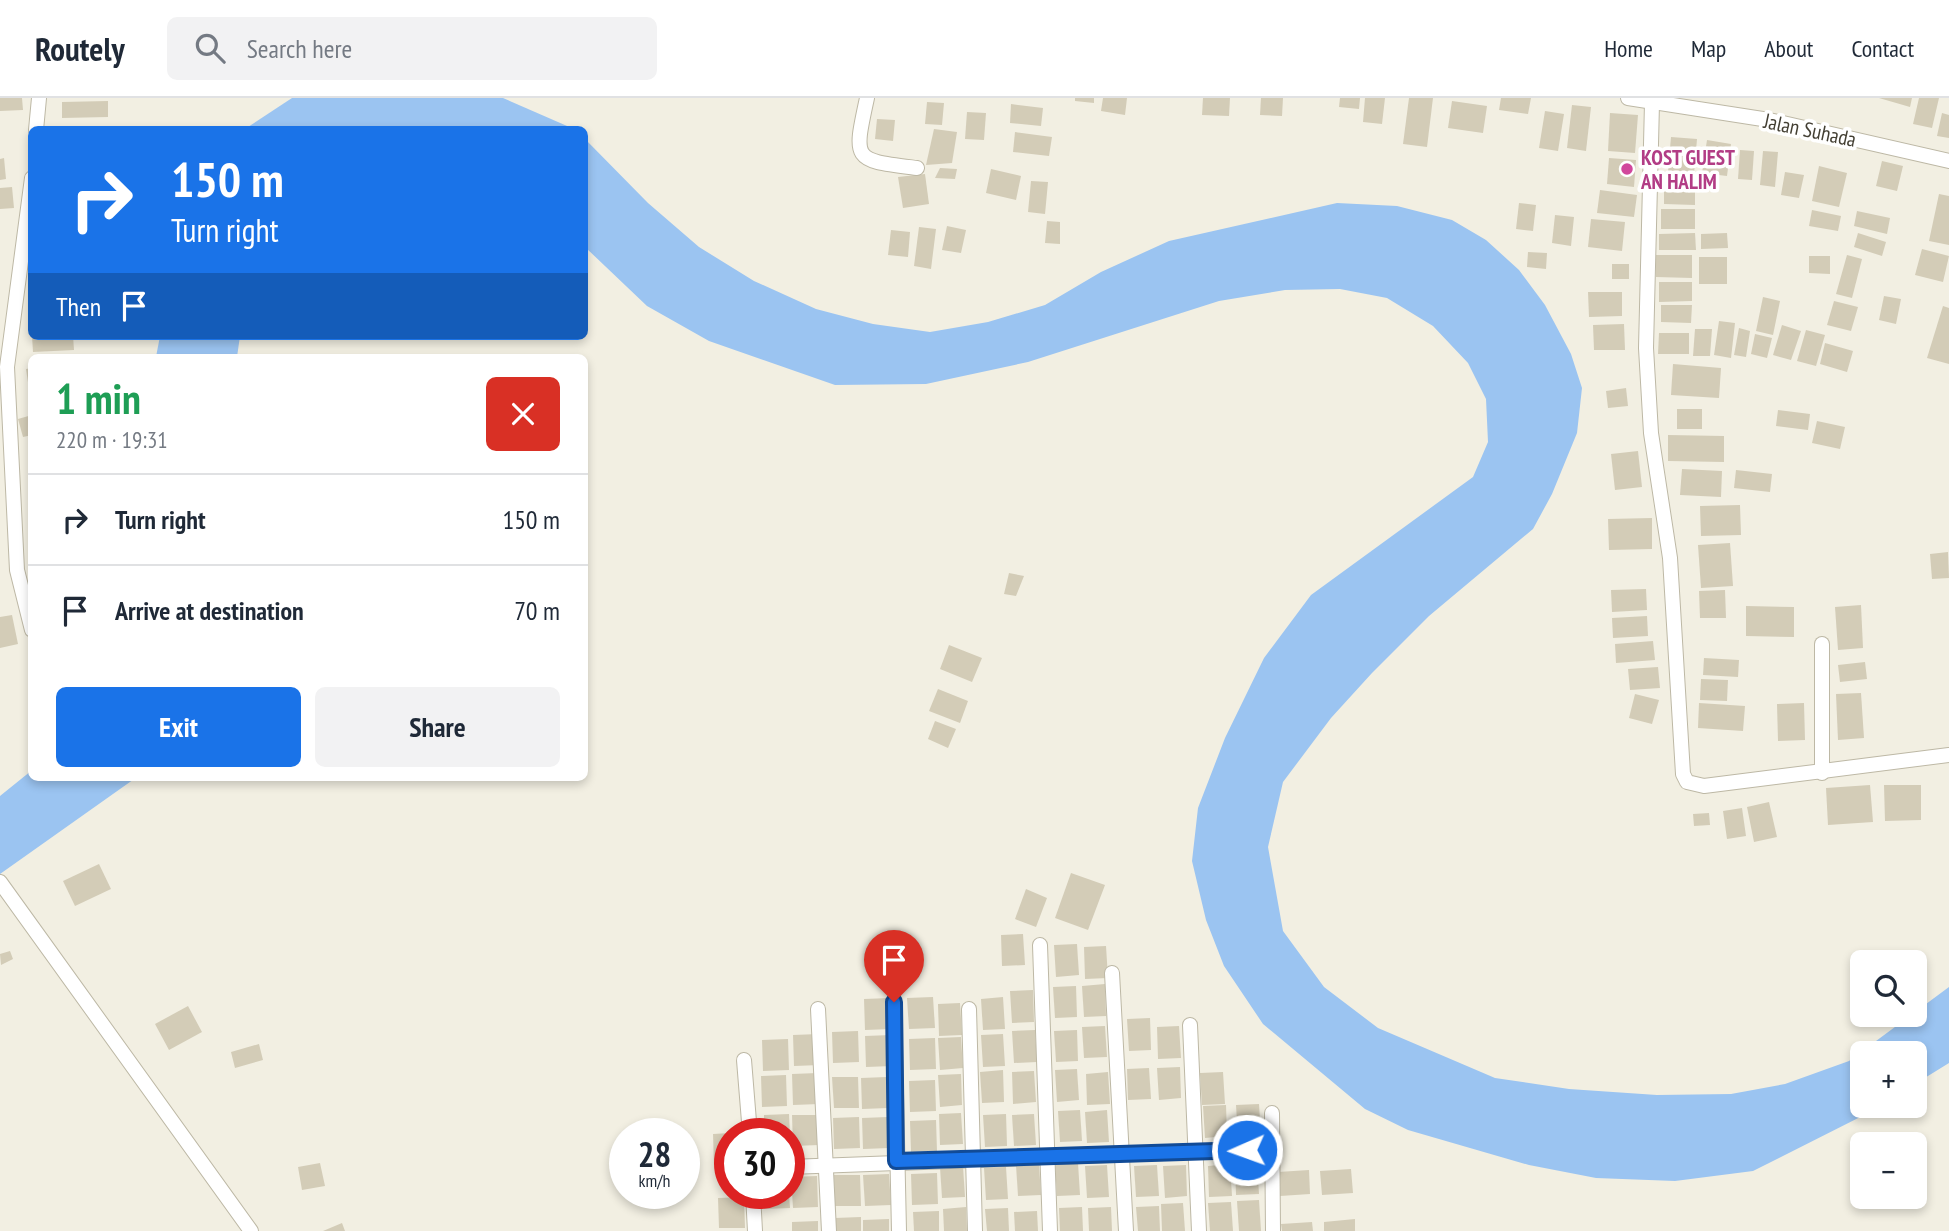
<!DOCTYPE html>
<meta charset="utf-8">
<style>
:root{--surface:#fff;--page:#f2f2f3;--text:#1f2937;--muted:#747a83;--line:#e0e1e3;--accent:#1a73e8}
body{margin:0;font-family:"PT Sans Narrow",sans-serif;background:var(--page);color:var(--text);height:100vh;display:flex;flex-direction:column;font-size:26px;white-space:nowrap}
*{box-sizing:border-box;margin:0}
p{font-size:23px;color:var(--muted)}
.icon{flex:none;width:38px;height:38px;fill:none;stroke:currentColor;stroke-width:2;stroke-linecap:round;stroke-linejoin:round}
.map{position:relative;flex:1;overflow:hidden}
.panel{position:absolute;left:28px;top:256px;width:560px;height:427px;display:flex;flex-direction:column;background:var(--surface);border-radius:10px;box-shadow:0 4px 10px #0003}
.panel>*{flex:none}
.banner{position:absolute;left:28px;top:28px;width:560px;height:214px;border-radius:10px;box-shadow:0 4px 10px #0003;background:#1a73e8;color:#fff;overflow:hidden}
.buttons{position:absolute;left:1850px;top:852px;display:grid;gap:14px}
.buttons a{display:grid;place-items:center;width:77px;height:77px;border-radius:10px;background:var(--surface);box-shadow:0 4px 10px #0003;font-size:35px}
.speed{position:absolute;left:609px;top:1020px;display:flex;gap:14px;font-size:35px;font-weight:700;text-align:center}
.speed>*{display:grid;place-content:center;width:91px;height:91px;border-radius:50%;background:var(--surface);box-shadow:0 4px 10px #0003;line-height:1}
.speed small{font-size:18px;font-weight:400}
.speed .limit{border:10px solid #d22;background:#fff;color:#111}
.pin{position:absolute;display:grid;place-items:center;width:60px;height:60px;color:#fff;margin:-72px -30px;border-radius:50% 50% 50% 0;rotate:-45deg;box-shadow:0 0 7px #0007}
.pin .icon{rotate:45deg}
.me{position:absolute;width:77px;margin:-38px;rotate:268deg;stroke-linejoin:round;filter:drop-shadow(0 0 5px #0008)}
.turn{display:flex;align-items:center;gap:24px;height:147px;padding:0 28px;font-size:32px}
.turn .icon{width:91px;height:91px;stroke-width:2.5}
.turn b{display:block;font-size:49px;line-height:60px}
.then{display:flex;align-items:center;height:66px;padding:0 28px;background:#0003;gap:14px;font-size:26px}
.round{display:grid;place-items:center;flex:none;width:74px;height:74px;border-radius:10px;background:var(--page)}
.headline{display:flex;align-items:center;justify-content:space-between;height:119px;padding:0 28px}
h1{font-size:42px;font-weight:800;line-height:52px;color:#1e9e55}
.cta{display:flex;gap:14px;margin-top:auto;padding:14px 28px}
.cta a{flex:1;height:80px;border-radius:10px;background:var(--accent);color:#fff;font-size:28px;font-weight:800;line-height:80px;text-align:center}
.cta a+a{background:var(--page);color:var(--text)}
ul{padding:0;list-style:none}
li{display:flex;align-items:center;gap:21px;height:91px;padding:0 28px;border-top:2px solid var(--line)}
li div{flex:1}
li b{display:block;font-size:26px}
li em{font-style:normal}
header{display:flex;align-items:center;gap:42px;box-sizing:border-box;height:98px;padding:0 35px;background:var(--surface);border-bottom:2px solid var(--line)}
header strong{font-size:33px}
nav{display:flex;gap:38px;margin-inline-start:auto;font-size:24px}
.search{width:490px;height:63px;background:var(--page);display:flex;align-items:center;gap:18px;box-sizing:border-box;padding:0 24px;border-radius:10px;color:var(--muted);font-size:26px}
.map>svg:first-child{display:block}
.water{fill:#9bc4f1}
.building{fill:#d3ccb7}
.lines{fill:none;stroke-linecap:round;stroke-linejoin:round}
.minor-casing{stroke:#bdb8a5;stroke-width:16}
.minor{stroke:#fff;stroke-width:14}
.route-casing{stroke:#114b97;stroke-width:18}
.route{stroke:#1a73e8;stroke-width:12}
.hotel-dot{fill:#d1479c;stroke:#fff;stroke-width:2.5}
.labels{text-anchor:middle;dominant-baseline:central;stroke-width:7;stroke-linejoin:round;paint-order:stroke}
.street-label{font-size:21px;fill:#433f33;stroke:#fff}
.hotel-label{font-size:21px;font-weight:bold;fill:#b23c85;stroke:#fff;text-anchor:start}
</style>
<header>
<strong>Routely</strong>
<div class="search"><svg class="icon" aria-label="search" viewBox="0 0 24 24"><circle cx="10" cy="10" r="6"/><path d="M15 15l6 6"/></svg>Search here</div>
<nav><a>Home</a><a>Map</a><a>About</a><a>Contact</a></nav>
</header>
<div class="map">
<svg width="1949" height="1133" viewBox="0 0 1949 1133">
<rect width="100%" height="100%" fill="#f2efe2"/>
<g class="water">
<path d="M292 0H503L574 31H245Z"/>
<path d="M585 41 648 105 699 149 754 183 816 211 873 226 930 234 988 224 1045 207 1101 174 1169 143 1337 105 1397 108 1452 122 1486 142 1519 172 1545 207 1571 256 1582 290 1577 335 1552 396 1533 431 1429 518 1372 575 1331 620 1283 684 1268 749 1283 833 1324 889 1378 930 1495 980 1569 991 1657 997 1731 996 1785 986 1849 963 1949 889V965L1915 986 1914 956H1862V1008H1882L1753 1073 1675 1083 1596 1080 1529 1067 1408 1032 1365 1011 1263 926 1224 868 1206 822 1192 763 1198 710 1225 640 1264 560 1311 497 1473 379 1488 344 1486 301 1468 265 1433 228 1387 200 1340 191 1285 192 1219 203 1028 264 926 286 835 287 709 243 647 208 585 149Z"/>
<path d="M160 238H240L237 259H156Z"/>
<path d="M31 673 32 679H137L0 776V698Z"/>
</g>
<g class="building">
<path d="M0 0H22L23 12 0 13Z"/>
<path d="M1075 0H1094V5L1075 3Z"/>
<path d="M1103 0H1127L1125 17 1101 13Z"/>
<path d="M1203 0H1230L1229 18 1202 17Z"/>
<path d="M1261 0H1283L1282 18 1260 17Z"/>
<path d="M1340 0H1360L1359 11 1339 9Z"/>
<path d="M1365 0H1385L1382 26 1363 24Z"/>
<path d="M1409 0H1433L1427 49 1403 46Z"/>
<path d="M1501 0H1531L1528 16 1499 12Z"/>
<path d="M1879 0H1912L1910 9Z"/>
<path d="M1919 0H1939L1932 30 1913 26Z"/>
<path d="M108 3V19L62 20V4Z"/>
<path d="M1452 3 1487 8 1483 35 1448 30Z"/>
<path d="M927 4 944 5 942 27 925 26Z"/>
<path d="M1011 6 1043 10 1041 28 1010 25Z"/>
<path d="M1572 7 1591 9 1586 53 1567 50Z"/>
<path d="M1545 13 1564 16 1558 53 1539 50Z"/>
<path d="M967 14 986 15 984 42 965 41Z"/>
<path d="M1610 15 1638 17 1635 55 1608 53Z"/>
<path d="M1942 15 1949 17V40L1937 38Z"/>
<path d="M877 21 895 22 893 43 875 41Z"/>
<path d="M934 31 957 34 952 65 926 67Z"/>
<path d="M1015 34 1052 39 1049 58 1013 54Z"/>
<path d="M1671 39 1697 41 1694 76 1668 74Z"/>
<path d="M1707 42 1731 46 1727 78 1702 75Z"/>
<path d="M1740 52 1754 53 1752 82 1738 81Z"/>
<path d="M1763 53 1778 54 1775 89 1760 87Z"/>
<path d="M4 60 6 81 0 82V61Z"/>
<path d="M1609 60 1636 62 1634 89 1607 86Z"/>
<path d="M1882 63 1903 68 1897 93 1876 88Z"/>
<path d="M1819 68 1847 75 1839 109 1812 103Z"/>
<path d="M940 70 957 71 955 81 935 80Z"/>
<path d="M991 71 1021 78 1016 102 986 95Z"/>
<path d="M1785 74 1804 77 1799 100 1781 97Z"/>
<path d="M925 76 929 106 903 110 898 79Z"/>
<path d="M1031 83 1048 84 1045 116 1028 114Z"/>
<path d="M12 89 14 110 0 111V90Z"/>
<path d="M1664 90H1695V107L1664 106Z"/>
<path d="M1600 92 1637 97 1634 119 1597 115Z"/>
<path d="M1939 96 1949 98V147L1929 143Z"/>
<path d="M1519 105 1536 107 1533 133 1516 131Z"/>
<rect x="1661" y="111" width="34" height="20"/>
<path d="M1812 112 1841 118 1838 133 1809 128Z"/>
<path d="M1857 113 1890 120 1887 136 1854 128Z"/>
<path d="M1555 117 1574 119 1571 148 1552 145Z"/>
<path d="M1591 121 1625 124 1622 153 1588 149Z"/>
<path d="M1047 123 1060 124V146L1045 145Z"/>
<path d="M947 128 966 132 961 155 942 152Z"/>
<path d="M919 129 936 131 931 171 914 168Z"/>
<path d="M891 132 910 134 908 159 888 157Z"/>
<path d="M1695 135 1696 152H1659V136Z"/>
<path d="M1727 135 1728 150 1701 151V136Z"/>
<path d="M1858 135 1886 144 1882 158 1854 149Z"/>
<path d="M1922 151 1949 158 1943 184 1915 177Z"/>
<path d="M1528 154 1547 155 1546 171 1527 169Z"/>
<path d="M1656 157H1692V180L1656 179Z"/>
<path d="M1847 157 1862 161 1852 200 1836 196Z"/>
<path d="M1809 158H1830V176L1809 175Z"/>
<rect x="1699" y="159" width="28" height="27"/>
<rect x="1612" y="166" width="17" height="15"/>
<path d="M1659 184H1692V203L1659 204Z"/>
<path d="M1588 194H1622V218L1589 219Z"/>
<path d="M1884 198 1901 201 1896 226 1879 222Z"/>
<path d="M1763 199 1780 203 1773 237 1756 233Z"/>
<path d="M1834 203 1858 209 1851 233 1827 227Z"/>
<path d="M1661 207H1692L1691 225 1661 224Z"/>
<path d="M1943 208 1949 210V266L1927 260Z"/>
<path d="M1719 223 1735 225 1731 260 1714 257Z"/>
<path d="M1624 226 1625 252H1594L1593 227Z"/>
<path d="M1782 227 1801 233 1791 262 1773 257Z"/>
<path d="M1739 230 1750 233 1746 259 1734 257Z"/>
<path d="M1695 231H1712L1710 258H1693Z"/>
<path d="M1806 232 1825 237 1816 268 1797 263Z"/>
<path d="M1659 235H1689V256H1658Z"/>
<path d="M1755 236 1772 240 1767 260 1751 256Z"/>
<path d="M32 238H73L74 252 33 254Z"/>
<path d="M1825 245 1853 253 1847 274 1820 266Z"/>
<path d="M1673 266 1721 270 1719 300 1671 297Z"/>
<path d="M32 270V291H29L26 271Z"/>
<path d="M1626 290 1628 308 1608 310 1606 293Z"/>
<rect x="1677" y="311" width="25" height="20"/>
<path d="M1778 312 1810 316 1808 332 1776 328Z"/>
<path d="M32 317V337L23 339 18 321Z"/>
<path d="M1817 323 1845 329 1840 351 1812 345Z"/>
<path d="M1668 337 1724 338V364L1668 363Z"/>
<path d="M1638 353 1642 389 1615 392 1611 356Z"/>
<path d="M1682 371 1722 373 1721 399 1680 397Z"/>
<path d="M1736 372 1772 376 1770 394 1734 390Z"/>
<path d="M1740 407 1741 437 1701 438 1700 408Z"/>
<path d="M1652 420V451L1609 452 1608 421Z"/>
<path d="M1730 445 1733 488 1701 490 1698 447Z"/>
<path d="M1948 454 1949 480 1932 481 1930 456Z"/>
<path d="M1009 475 1024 478 1016 498 1004 496Z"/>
<path d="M1646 491 1647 512 1612 514 1611 492Z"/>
<path d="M1725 492 1726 520H1700L1699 493Z"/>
<path d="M1861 507 1863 550 1838 552 1835 509Z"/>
<path d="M1746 508 1794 509V539L1746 538Z"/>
<path d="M12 517 18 546 0 550V519Z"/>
<path d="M1647 518 1648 538 1613 540 1612 520Z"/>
<path d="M1653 543 1655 562 1616 565 1615 546Z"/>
<path d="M949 547 982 560 972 584 940 571Z"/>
<path d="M1704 560 1739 562 1738 579 1703 577Z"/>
<path d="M1865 564 1867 581 1840 584 1838 567Z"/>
<path d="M1658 569 1660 590 1630 592 1628 571Z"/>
<path d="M1701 581 1728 582 1727 603 1700 602Z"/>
<path d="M938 591 968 603 960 625 929 613Z"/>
<path d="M1861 595 1864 640 1838 642 1836 596Z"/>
<path d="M1635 596 1659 602 1652 626 1629 620Z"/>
<path d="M1699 605 1745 608 1743 633 1698 630Z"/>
<path d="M1804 605 1805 642 1778 643 1777 606Z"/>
<path d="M935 623 956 631 948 650 928 641Z"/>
<path d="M1870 687 1873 724 1828 727 1826 690Z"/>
<path d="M1884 687H1921V722L1885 723Z"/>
<path d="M1769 704 1777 739 1754 744 1747 709Z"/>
<path d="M1742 710 1746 738 1727 741 1723 713Z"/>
<path d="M1709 715 1710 727 1694 728 1693 716Z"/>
<path d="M99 766 111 791 75 808 63 783Z"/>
<path d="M1071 775 1105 787 1088 832 1055 820Z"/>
<path d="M1026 791 1047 800 1036 829 1015 821Z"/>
<path d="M1023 836 1025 867 1002 868 1001 837Z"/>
<path d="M1077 846 1079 877 1056 879 1054 847Z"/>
<path d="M1106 848 1108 880 1085 881 1084 849Z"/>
<path d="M10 853 13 861 1 867 0 856Z"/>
<path d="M1105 886 1106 918 1084 919 1082 888Z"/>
<path d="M1076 888 1077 919 1055 920 1053 889Z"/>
<path d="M1033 892 1034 924 1012 925 1010 893Z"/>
<path d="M933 899 935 930 909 931 907 900Z"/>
<path d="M1003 899 1005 931 983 932 981 901Z"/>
<path d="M890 900 891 931 865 932 864 901Z"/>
<path d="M960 905 962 937 939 938 938 906Z"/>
<path d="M188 908 202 934 169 952 155 926Z"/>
<path d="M1150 920 1151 952 1129 953 1127 921Z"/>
<path d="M1105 928 1107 959 1084 960 1082 929Z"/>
<path d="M1179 928 1181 960 1158 961 1157 929Z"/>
<path d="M1035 932 1037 964 1014 965 1012 933Z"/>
<path d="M1077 932 1078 963 1056 964 1054 933Z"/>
<path d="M858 933 859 964 833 965 832 934Z"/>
<path d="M819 936 820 967 794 968 793 937Z"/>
<path d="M1003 936 1005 968 983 969 981 937Z"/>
<path d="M891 937 892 968 866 969 865 938Z"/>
<path d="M961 939 963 970 940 972 938 940Z"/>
<path d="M935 940 936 971 910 972 909 941Z"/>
<path d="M788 941 789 972 763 973 762 942Z"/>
<path d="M259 946 263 962 235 970 231 954Z"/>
<path d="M1180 969 1181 1000 1159 1002 1157 970Z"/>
<path d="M1149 970 1151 1001 1128 1002 1127 971Z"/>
<path d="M1077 971 1079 1002 1057 1004 1055 972Z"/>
<path d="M1003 972 1004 1004 982 1005 980 974Z"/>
<path d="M1034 973 1036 1004 1013 1006 1012 974Z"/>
<path d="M1108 974 1110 1006 1087 1007 1086 976Z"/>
<path d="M1223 974 1225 1006 1202 1007 1200 975Z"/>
<path d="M818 975 819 1006 793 1007 792 976Z"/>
<path d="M961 976 962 1007 940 1009 938 977Z"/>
<path d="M786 977 787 1008 762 1009 761 978Z"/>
<path d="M832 979H858L859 1010H834Z"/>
<path d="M887 979 888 1010 862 1011 861 980Z"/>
<path d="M935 982 936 1013 910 1014 909 983Z"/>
<path d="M1259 1006 1261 1038 1238 1039 1236 1007Z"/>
<path d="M1226 1007 1227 1038 1205 1040 1203 1008Z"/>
<path d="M1080 1012 1082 1043 1060 1044 1058 1013Z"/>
<path d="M1107 1012 1109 1044 1087 1045 1085 1014Z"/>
<path d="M961 1015 963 1046 940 1047 939 1016Z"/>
<path d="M789 1016 790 1036H764V1017Z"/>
<path d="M1006 1016 1007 1048 985 1049 983 1017Z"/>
<path d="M1034 1016 1036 1047 1014 1048 1012 1017Z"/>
<path d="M792 1017H818L819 1047 793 1048Z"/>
<path d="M859 1019 860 1050 834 1051 833 1020Z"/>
<path d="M888 1019 889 1050 863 1051 862 1020Z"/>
<path d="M936 1022 937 1053 911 1054 910 1023Z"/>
<path d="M730 1035V1066L714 1067 713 1036Z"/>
<path d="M1257 1064 1259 1096 1236 1097 1235 1065Z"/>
<path d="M320 1065 325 1088 302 1092 298 1069Z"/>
<path d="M1078 1065 1080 1097 1057 1098 1055 1066Z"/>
<path d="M1039 1066 1041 1097 1018 1098 1016 1067Z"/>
<path d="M1230 1066 1232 1098 1209 1099 1208 1068Z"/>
<path d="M1107 1067 1109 1099 1087 1100 1085 1068Z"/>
<path d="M1157 1067 1159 1098 1136 1099 1134 1068Z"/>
<path d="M1186 1067 1187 1098 1165 1100 1163 1068Z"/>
<path d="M963 1068 965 1099 942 1100 940 1069Z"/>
<path d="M1006 1069 1008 1101 986 1102 984 1070Z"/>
<path d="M1351 1071 1353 1095 1322 1097 1320 1073Z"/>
<path d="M1309 1072 1310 1096 1280 1098 1278 1074Z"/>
<path d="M937 1075 938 1106 912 1107 911 1076Z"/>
<path d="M889 1076 891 1107 865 1108 863 1077Z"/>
<path d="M834 1077H860L861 1108H835Z"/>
<path d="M817 1078 818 1109 793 1110 791 1079Z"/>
<path d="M763 1096H789L790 1110 764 1111Z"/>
<path d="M744 1099 745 1130H719L718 1100Z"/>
<path d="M1259 1102 1261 1133H1239L1237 1103Z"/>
<path d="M1231 1104 1233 1133H1210L1208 1105Z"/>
<path d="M1183 1105 1185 1133H1162L1161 1106Z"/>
<path d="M1159 1108 1160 1133H1138L1136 1109Z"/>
<path d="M966 1109 967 1133H944L943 1111Z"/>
<path d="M1082 1109 1083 1133H1060L1059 1110Z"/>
<path d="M1111 1109 1112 1133H1089L1088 1110Z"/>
<path d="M1008 1110 1009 1133H987L985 1111Z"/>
<path d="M939 1113V1133H914L913 1114Z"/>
<path d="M1037 1113 1038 1133H1015L1014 1114Z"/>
<path d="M861 1119V1133H836L835 1120Z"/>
<path d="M889 1121V1133H863V1122Z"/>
<path d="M1355 1121V1133H1324V1124Z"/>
<path d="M818 1123V1133H792V1124Z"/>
<path d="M1312 1124 1313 1133H1282L1281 1126Z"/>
<path d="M342 1125 345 1133H323Z"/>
</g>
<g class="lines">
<defs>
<g id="minor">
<path d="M867 0C853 64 853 62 917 70"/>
<path d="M1628 0 1769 22 1949 63"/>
<path d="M1652 5 1646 250 1651 335 1670 460 1683 676 1687 684 1704 688 1949 657"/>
<path d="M36 32 39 0"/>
<path d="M32 80 7 269 17 472 32 532"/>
<path d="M1822 546V675"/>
<path d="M0 784 251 1133"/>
<path d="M1040 847 1050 1133"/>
<path d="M1112 875 1126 1133"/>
<path d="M894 904 899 1133"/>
<path d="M818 911 829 1133"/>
<path d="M969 911 975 1133"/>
<path d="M1190 927 1199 1133"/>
<path d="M744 962 750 1036"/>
<path d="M1272 1015 1273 1133"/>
<path d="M789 1069 1272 1051"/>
<path d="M753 1096 755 1133"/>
</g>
</defs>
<use href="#minor" class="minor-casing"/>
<use href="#minor" class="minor"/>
</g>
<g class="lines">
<defs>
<path id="route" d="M894 904 896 1063 1247 1052"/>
</defs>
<use href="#route" class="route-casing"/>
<use href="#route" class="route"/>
</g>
<circle class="hotel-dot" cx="1627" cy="71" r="7"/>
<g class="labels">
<g class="street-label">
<text transform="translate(1810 32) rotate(12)">Jalan Suhada</text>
</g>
<g class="hotel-label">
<text x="1641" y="59">KOST GUEST<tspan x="1641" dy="24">AN HALIM</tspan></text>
</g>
</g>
</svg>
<div class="buttons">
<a><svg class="icon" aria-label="search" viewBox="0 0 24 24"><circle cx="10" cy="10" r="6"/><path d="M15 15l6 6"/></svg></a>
<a>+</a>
<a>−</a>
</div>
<div class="speed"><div>28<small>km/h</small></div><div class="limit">30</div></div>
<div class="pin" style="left:894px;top:904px;background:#d93025"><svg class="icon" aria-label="arrive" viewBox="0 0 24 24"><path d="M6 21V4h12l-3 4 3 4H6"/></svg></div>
<svg class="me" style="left:1247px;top:1052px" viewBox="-20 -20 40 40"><circle r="17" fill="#1a73e8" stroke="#fff" stroke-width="3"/><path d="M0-11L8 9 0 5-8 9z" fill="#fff"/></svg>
<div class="banner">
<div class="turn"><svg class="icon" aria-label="right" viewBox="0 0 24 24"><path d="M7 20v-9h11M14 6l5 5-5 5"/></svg><div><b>150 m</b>Turn right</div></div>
<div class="then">Then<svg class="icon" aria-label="arrive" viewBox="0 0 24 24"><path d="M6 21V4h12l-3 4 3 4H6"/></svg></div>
</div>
<section class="panel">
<div class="headline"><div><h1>1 min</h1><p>220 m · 19:31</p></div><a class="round" style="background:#d93025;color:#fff"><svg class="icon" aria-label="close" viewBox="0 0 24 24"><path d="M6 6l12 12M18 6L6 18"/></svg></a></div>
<ul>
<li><svg class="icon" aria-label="right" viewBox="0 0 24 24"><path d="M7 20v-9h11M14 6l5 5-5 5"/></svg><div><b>Turn right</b></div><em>150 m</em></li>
<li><svg class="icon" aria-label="arrive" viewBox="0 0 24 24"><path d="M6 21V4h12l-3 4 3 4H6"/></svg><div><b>Arrive at destination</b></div><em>70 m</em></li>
</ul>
<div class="cta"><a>Exit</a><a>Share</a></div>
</section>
</div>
